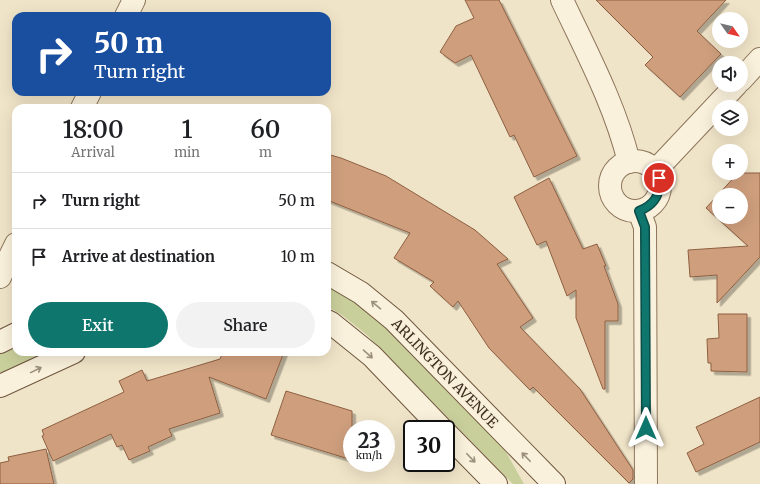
<!DOCTYPE html>
<meta charset="utf-8">
<style>
:root{--surface:#fff;--page:#f2f2f2;--text:#202124;--muted:#757577;--line:#e0e0e0;--accent:#0f766e}
body{margin:0;font-family:Merriweather,serif;background:var(--page);color:var(--text);height:100vh;display:flex;flex-direction:column;font-size:15px;white-space:nowrap}
*{box-sizing:border-box;margin:0}
p{font-size:13px;color:var(--muted)}
.icon{flex:none;width:22px;height:22px;fill:none;stroke:currentColor;stroke-width:2;stroke-linecap:round;stroke-linejoin:round}
.map{position:relative;flex:1;overflow:hidden}
.side{position:absolute;left:12px;top:104px;width:319px;height:252px;display:flex;flex-direction:column;background:var(--surface);border-radius:12px;box-shadow:0 4px 16px #0002}
.side>*{flex:none}
.top-card{position:absolute;left:12px;top:12px;width:319px;height:84px;border-radius:12px;box-shadow:0 4px 16px #0002;background:#1a4fa0;color:#fff;overflow:hidden}
.needle{width:26px;rotate:124deg}
.controls{position:absolute;left:712px;top:12px;display:grid;gap:8px}
.controls a{display:grid;place-items:center;width:36px;height:36px;border-radius:50%;background:var(--surface);box-shadow:0 4px 16px #0002;font-size:20px}
.speed{position:absolute;left:343px;top:420px;display:flex;gap:8px;font-size:20px;font-weight:700;text-align:center}
.speed>*{display:grid;place-content:center;width:52px;height:52px;border-radius:50%;background:var(--surface);box-shadow:0 4px 16px #0002;line-height:1}
.speed small{font-size:10px;font-weight:400}
.speed .limit{border:2px solid #111;border-radius:6px;background:#fff;color:#111}
.pin{position:absolute;display:grid;place-items:center;width:34px;height:34px;color:#fff;margin:-17px;border:2px solid #fff;border-radius:50%;box-shadow:0 1px 4px #0007}
.me{position:absolute;width:44px;margin:-22px;rotate:0deg;stroke-linejoin:round;filter:drop-shadow(0 0 3px #0008)}
.turn{display:flex;align-items:center;gap:14px;height:84px;padding:0 16px;font-size:18px}
.turn .icon{width:52px;height:52px;stroke-width:2.5}
.turn b{display:block;font-size:28px;line-height:34px}
.eta{display:flex;justify-content:space-evenly;align-items:center;height:68px;text-align:center}
.eta b{font-size:24px;font-weight:600;line-height:28px}
.primary-button{display:flex;gap:8px;margin-top:auto;padding:8px 16px}
.primary-button a{flex:1;height:46px;border-radius:24px;background:var(--accent);color:#fff;font-size:16px;font-weight:600;line-height:46px;text-align:center}
.primary-button a+a{background:var(--page);color:var(--text)}
ul{padding:0;list-style:none}
li{display:flex;align-items:center;gap:12px;height:56px;padding:0 16px;border-top:1px solid var(--line)}
li div{flex:1}
li b{display:block;font-size:15px}
li em{font-style:normal}
.map>svg:first-child{display:block}
.green{fill:#c9cf9b}
.building{fill:#cf9f7d;stroke:#8d5f41;fill-rule:evenodd;filter:url(#shadow)}
.lines{fill:none;stroke-linecap:round;stroke-linejoin:round}
.street-casing{stroke:#8d765c;stroke-width:24}
.secondary-casing{stroke:#6f573f;stroke-width:24}
.street{stroke:#faf1dc;stroke-width:22}
.secondary{stroke:#faf1dc;stroke-width:22}
.oneway{stroke:#9c907e}
.route-casing{stroke:#0a4d48;stroke-width:10}
.route{stroke:#0f766e;stroke-width:7}
.labels{text-anchor:middle;dominant-baseline:central;stroke-width:3;stroke-linejoin:round;paint-order:stroke}
.street-label{font-size:14px;fill:#3d2e20;stroke:#f7eed8}
</style>
<div class="map">
<svg width="760" height="484" viewBox="0 0 760 484">
<defs>
<filter id="shadow"><feDropShadow dx="3.5" dy="3.5" stdDeviation="0" flood-color="#0004"/></filter>
</defs>
<rect width="100%" height="100%" fill="#f0e4c8"/>
<g class="green">
<path d="M327 285 355 301 377 317 501 443 524 484H513L367 335 342 315 327 306Z"/>
<path d="M16 345V352H49L8 372H0V353Z"/>
</g>
<g class="building">
<path d="M465 0H499L577 156 534 177 514 135 510 137 471 55 455 63 440 52 456 26 474 18Z"/>
<path d="M596 0H726L697 31 721 54 680 97 645 65 653 57Z"/>
<path d="M327 154 341 158 386 176 475 230 508 259 497 264 533 318 520 327 580 389 633 470V479L629 483 533 387 530 390 489 348 458 301 453 307 430 286 434 282 394 258 410 233 327 200Z"/>
<path d="M738 173H760V257L717 303V275L690 277 688 250 748 246 706 208ZM719 195H741V217H719Z"/>
<path d="M549 178 583 249 597 244 606 266H604L618 304V321H605V389H603L576 318V290L567 296 546 241 537 245 514 197Z"/>
<path d="M718 314H747V372L711 371V363H708L707 339 719 338Z"/>
<path d="M223 352H284L266 399 209 377 220 413 169 429 172 436 148 447 150 451 129 460 122 445 117 447 111 434 53 461 42 436 44 435 42 430 124 392 119 381 142 370 147 381 220 359Z"/>
<path d="M286 391 352 411V460L271 435Z"/>
<path d="M760 397V442L696 472 687 453 704 444 696 427Z"/>
<path d="M46 449 54 484H0V463L9 461 8 457Z"/>
</g>
<g class="lines">
<defs>
<g id="street">
<path d="M562 0C587 53 615 105 629 162"/>
<path d="M126 16 134 0"/>
<path d="M741 80 760 59"/>
<path d="M82 108 90 92"/>
<circle cx="635" cy="186" r="25"/>
<path d="M655 171 736 85"/>
<path d="M639 211 645 227 646 484"/>
<path d="M0 277 16 244"/>
</g>
<g id="secondary">
<path d="M327 273 361 293 394 320 554 484"/>
<path d="M327 321 331 323 372 356 442 429"/>
<path d="M0 342 16 334"/>
<path d="M0 386 74 352"/>
<path d="M446 433 496 484"/>
</g>
</defs>
<use href="#street" class="street-casing"/>
<use href="#secondary" class="secondary-casing"/>
<use href="#street" class="street"/>
<use href="#secondary" class="secondary"/>
</g>
<defs><path id="oneway-shaft" d="M-6 0H5M1.5-3L5.5 0L1.5 3" fill="none" stroke-width="1.6" stroke-linecap="round" stroke-linejoin="round"/></defs>
<g class="oneway">
<use href="#oneway-shaft" transform="translate(376 305) rotate(-140)"/>
<use href="#oneway-shaft" transform="translate(368 354) rotate(41)"/>
<use href="#oneway-shaft" transform="translate(36 370) rotate(-26)"/>
<use href="#oneway-shaft" transform="translate(526 457) rotate(-134)"/>
<use href="#oneway-shaft" transform="translate(471 458) rotate(46)"/>
</g>
<g class="lines">
<defs>
<path id="route" d="M646 428 645 227 639 211C654 205 661 195 659 178"/>
</defs>
<use href="#route" class="route-casing"/>
<use href="#route" class="route"/>
</g>
<g class="labels">
<g class="street-label">
<text transform="translate(445 373) rotate(46)">ARLINGTON AVENUE</text>
</g>
</g>
</svg>
<div class="controls">
<a><svg class="needle" viewBox="-14 -14 28 28"><path d="M0-13l5 13h-10z" fill="#e53935"/><path d="M0 13l5-13h-10z" fill="#757577"/></svg></a>
<a><svg class="icon" aria-label="sound" viewBox="0 0 24 24"><path d="M4 9h4l5-4v14l-5-4H4zM17 9q2 3 0 6"/></svg></a>
<a><svg class="icon" aria-label="layers" viewBox="0 0 24 24"><path d="M12 4l9 5-9 5-9-5zM3 14l9 5 9-5"/></svg></a>
<a>+</a>
<a>−</a>
</div>
<div class="speed"><div>23<small>km/h</small></div><div class="limit">30</div></div>
<div class="pin" style="left:659px;top:178px;background:#d93025"><svg class="icon" aria-label="arrive" viewBox="0 0 24 24"><path d="M6 21V4h12l-3 4 3 4H6"/></svg></div>
<svg class="me" style="left:646px;top:428px" viewBox="-20 -20 40 40"><path d="M0-17L14 15 0 8-14 15z" fill="#0f766e" stroke="#fff" stroke-width="4"/></svg>
<div class="top-card">
<div class="turn"><svg class="icon" aria-label="right" viewBox="0 0 24 24"><path d="M7 20v-9h11M14 6l5 5-5 5"/></svg><div><b>50 m</b>Turn right</div></div>
</div>
<section class="side">
<div class="eta">
<div><b>18:00</b><p>Arrival</p></div>
<div><b>1</b><p>min</p></div>
<div><b>60</b><p>m</p></div>
</div>
<ul>
<li><svg class="icon" aria-label="right" viewBox="0 0 24 24"><path d="M7 20v-9h11M14 6l5 5-5 5"/></svg><div><b>Turn right</b></div><em>50 m</em></li>
<li><svg class="icon" aria-label="arrive" viewBox="0 0 24 24"><path d="M6 21V4h12l-3 4 3 4H6"/></svg><div><b>Arrive at destination</b></div><em>10 m</em></li>
</ul>
<div class="primary-button"><a>Exit</a><a>Share</a></div>
</section>
</div>
